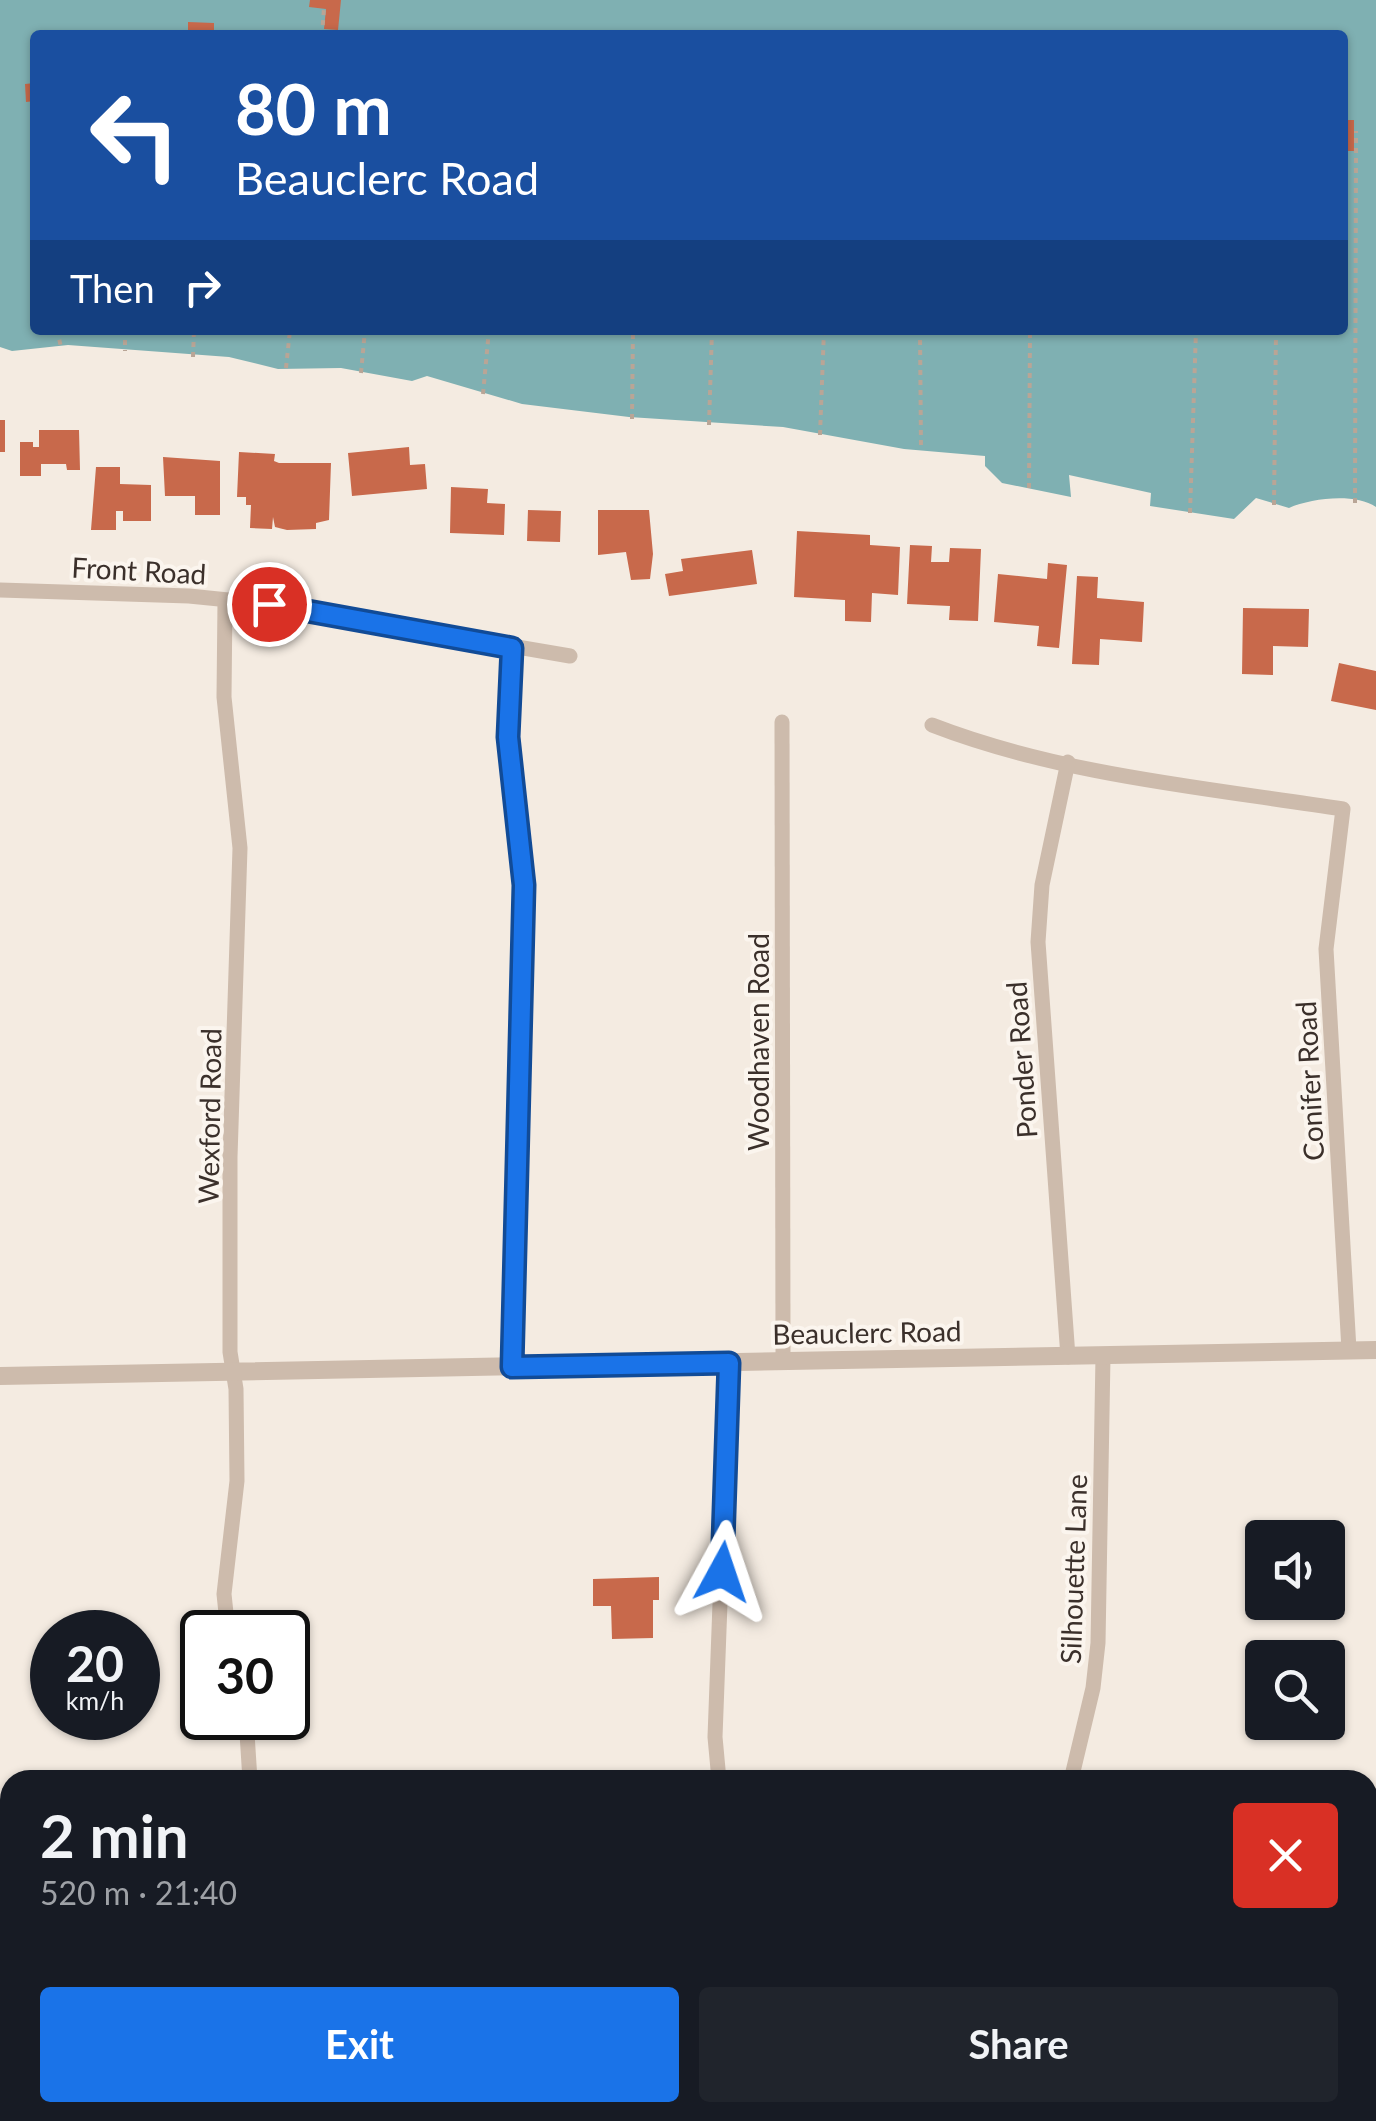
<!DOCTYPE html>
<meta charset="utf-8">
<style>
:root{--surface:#171b24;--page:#20242c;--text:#f1f3f6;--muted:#9ea1a6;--accent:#1a73e8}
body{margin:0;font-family:Lato,sans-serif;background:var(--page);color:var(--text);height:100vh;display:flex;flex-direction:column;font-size:38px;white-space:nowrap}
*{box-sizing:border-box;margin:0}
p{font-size:32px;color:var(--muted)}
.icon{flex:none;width:55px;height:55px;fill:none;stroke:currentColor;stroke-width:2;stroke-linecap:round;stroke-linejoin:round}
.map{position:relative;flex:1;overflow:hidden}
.drawer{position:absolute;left:0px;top:1770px;width:1378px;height:352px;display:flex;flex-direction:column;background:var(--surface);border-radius:30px 30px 0 0;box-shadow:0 2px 8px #0004}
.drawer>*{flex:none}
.banner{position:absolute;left:30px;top:30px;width:1318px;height:305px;border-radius:10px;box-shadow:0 2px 8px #0004;background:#1a4fa0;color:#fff;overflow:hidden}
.tools{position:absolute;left:1245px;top:1520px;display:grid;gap:20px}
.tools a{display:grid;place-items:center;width:100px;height:100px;border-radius:10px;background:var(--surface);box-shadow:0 2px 8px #0004;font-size:50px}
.speed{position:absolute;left:30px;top:1610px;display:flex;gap:20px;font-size:50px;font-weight:700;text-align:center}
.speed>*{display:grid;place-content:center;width:130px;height:130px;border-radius:50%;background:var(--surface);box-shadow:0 2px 8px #0004;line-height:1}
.speed small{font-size:25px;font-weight:400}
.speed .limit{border:5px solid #111;border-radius:15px;background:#fff;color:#111}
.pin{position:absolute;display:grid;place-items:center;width:85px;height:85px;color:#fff;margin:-42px;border:5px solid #fff;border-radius:50%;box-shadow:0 2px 10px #0007}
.me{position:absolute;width:110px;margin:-55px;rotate:5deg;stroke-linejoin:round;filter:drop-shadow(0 0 8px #0008)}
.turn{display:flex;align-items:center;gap:35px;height:210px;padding:0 40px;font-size:45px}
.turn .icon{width:130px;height:130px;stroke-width:2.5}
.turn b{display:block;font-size:70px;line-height:85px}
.then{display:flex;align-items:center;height:95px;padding:0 40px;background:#0003;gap:20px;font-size:38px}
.round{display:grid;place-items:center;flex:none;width:105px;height:105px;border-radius:10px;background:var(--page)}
.headline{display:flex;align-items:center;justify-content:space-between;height:170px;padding:0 40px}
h1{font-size:60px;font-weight:700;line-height:75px}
.cta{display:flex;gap:20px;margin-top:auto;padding:20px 40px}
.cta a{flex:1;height:115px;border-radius:10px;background:var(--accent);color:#fff;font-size:40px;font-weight:700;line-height:115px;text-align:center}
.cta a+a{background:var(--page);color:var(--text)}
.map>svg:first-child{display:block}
.water{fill:#7fb0b2;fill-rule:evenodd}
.building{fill:#c8694b}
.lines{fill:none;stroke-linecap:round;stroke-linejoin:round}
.path{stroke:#b9a596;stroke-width:4;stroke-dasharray:5 5;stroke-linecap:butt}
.minor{stroke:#cdbbac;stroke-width:15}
.tertiary{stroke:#cdbbac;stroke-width:18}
.route-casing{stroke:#114b97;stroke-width:25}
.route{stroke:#1a73e8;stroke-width:18}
.labels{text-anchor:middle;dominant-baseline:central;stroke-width:8;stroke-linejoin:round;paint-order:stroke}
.street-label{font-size:28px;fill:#3b302b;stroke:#fbf5ee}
</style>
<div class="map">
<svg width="1376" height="2121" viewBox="0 0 1376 2121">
<rect width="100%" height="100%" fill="#f4ebe1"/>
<path class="water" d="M0 0H1376V507C1355 493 1312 498 1289 508L1256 498 1234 519 1150 506 1151 493 1069 475 1071 497 1002 483 985 466V456L904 449 783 427 629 417 522 404 427 376 412 381 341 368 278 369 229 357 68 345 12 351 0 347ZM35 35H1342V330H35Z"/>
<g class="building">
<path d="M310 0H341L338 30 324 29 326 9 309 7Z"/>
<path d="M188 22 214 23V34L188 35Z"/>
<path d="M35 83V101L26 102 25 84Z"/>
<rect x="1342" y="120" width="12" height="31"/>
<rect x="0" y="420" width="5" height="32"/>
<path d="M39 430H79L80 470H67L66 464H41V476H20V442H33V447H39Z"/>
<path d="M409 447 410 465 425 464 427 489 352 496 348 453Z"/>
<path d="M239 452 275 454 274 461 279 463H331L329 520 316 523V529L287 530 275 527 273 517 272 529 250 528 251 505H246V497H237Z"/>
<path d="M163 457 220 461V515H195V496H165Z"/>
<path d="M96 467H120V484L151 485V521H123V511H116V530H91Z"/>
<path d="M451 487 488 489 487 503 505 504 504 535 450 533Z"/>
<path d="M528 510 561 511 560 542 527 541Z"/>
<path d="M598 510H649L653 554 650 579 631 580 626 552 598 555Z"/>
<path d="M797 531 870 535V545L900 547 898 595 872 593 871 622 845 621V600L794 597Z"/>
<path d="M910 545 932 546 931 562H949L950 548 981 549 978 621 949 620 950 606 907 604Z"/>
<path d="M752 550 757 584 669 596 665 574 683 571 681 559Z"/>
<path d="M1048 563 1067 565 1059 648 1037 646 1039 626 994 622 998 574 1047 579Z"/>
<path d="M1077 576 1098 577 1097 598 1144 602 1142 642 1100 639 1099 665 1072 664Z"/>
<path d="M1243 608 1309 609 1308 647 1273 646V675L1242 674Z"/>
<path d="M1339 663 1376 671V710L1331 701Z"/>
<path d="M659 1577V1600H653V1638L612 1639 611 1606H593V1579Z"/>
</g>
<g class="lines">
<g class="path">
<path d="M205 35V34"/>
<path d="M322 35 324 8"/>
<path d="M397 35H398"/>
<path d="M57 330 61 347"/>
<path d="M125 330V351"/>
<path d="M920 330 921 449"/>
<path d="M193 357 194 330"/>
<path d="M286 368 290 330"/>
<path d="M361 373 365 330"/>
<path d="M483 394 489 330"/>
<path d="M632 419 633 330"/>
<path d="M709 425 712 330"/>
<path d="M820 435 824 330"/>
<path d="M1029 488 1030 330"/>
<path d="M1355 503 1356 131"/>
<path d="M1274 505 1276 330"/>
<path d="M1190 513 1196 330"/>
</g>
<g class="minor">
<path d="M0 590 189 596 269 604 570 656"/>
<path d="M225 601 224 697 240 848 230 1157V1352L236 1389 237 1481 224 1594 228 1632"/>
<path d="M512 648 507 737 523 885 512 1367"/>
<path d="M782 722 783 1362"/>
<path d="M932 725C1061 775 1207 788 1343 809L1326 949 1349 1350"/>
<path d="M1068 1357 1038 942 1042 885 1068 762"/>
<path d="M246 1718 250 1780"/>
<path d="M719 1780 715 1737 729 1363"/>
<path d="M1071 1780 1093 1688 1098 1643 1103 1356"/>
<path d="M191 2112 221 2120 269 2112"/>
<path d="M407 2121 765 2112"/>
</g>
<path class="tertiary" d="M0 1376 1376 1350"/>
</g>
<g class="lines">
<defs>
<path id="route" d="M269 604 512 648 508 737 524 885 512 1367 729 1363 722 1572"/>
</defs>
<use href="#route" class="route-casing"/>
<use href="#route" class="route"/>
</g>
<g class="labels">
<g class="street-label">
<text transform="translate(139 570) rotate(3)">Front Road</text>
<text transform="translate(758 1042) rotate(-90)">Woodhaven Road</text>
<text transform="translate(1021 1060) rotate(-94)">Ponder Road</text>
<text transform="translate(1309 1081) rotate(-93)">Conifer Road</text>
<text transform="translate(209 1116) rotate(-89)">Wexford Road</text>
<text transform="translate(867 1332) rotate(-1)">Beauclerc Road</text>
<text transform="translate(1073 1569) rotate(-88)">Silhouette Lane</text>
</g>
</g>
</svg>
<div class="tools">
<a><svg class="icon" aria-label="sound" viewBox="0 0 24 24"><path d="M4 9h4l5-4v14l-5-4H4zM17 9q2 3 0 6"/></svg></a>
<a><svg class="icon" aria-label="search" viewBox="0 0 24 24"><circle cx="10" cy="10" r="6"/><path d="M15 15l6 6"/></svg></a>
</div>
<div class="speed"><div>20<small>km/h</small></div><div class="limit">30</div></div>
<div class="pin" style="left:269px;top:604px;background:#d93025"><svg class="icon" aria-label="arrive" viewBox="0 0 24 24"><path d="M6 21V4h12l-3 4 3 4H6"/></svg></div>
<svg class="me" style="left:722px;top:1572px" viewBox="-20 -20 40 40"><path d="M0-17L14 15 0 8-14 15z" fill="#1a73e8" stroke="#fff" stroke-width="4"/></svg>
<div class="banner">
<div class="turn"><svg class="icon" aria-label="left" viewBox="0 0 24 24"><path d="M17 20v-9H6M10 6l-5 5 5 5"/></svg><div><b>80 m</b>Beauclerc Road</div></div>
<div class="then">Then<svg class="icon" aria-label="right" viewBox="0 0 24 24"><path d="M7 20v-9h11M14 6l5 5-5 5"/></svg></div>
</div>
<section class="drawer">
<div class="headline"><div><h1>2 min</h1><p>520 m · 21:40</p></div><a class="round" style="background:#d93025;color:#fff"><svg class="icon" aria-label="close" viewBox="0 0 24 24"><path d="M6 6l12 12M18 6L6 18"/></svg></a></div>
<div class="cta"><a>Exit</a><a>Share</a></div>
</section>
</div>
